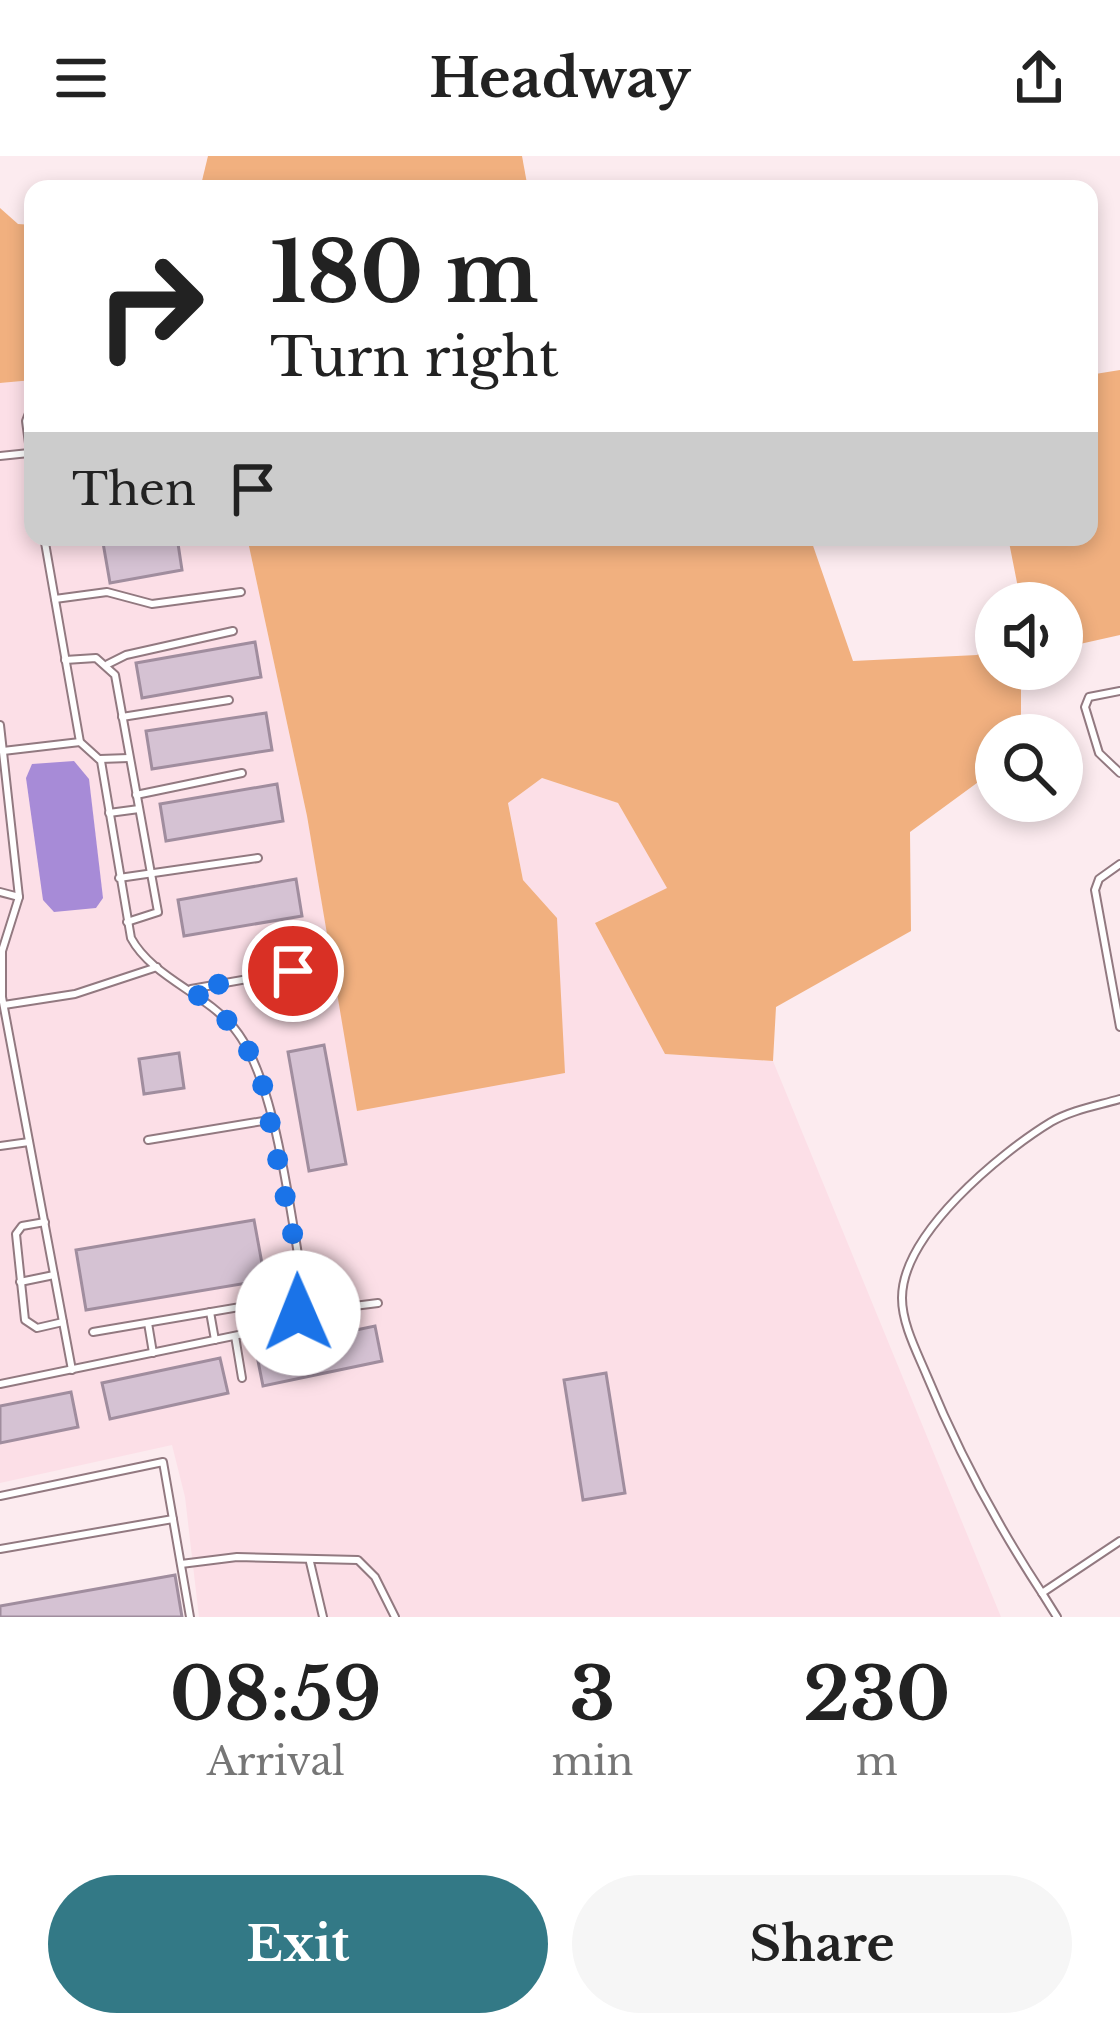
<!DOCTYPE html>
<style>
:root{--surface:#fff;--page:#f6f6f6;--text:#222;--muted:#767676;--accent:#337986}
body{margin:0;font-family:"Libre Baskerville",serif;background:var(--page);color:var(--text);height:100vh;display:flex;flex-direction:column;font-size:45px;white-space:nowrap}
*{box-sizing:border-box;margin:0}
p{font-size:39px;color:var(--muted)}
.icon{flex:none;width:66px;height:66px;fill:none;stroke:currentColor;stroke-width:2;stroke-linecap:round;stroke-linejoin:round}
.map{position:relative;height:1461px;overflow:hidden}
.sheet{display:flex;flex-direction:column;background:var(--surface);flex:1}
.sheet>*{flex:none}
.hud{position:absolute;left:24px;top:24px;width:1074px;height:366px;border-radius:24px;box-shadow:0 6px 18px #0003;background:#fff;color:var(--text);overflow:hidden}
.fabs{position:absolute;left:975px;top:426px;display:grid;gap:24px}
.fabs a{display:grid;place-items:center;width:108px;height:108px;border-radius:50%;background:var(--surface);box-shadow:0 6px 18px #0003;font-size:60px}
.pin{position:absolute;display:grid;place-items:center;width:102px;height:102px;color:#fff;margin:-51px;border:6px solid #fff;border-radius:50%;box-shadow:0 3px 12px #0007}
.me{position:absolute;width:132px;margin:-66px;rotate:359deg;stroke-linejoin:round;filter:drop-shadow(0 0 9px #0008)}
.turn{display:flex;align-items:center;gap:42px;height:252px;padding:0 48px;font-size:54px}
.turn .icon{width:156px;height:156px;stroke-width:2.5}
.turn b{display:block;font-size:84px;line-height:102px}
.then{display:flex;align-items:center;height:114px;padding:0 48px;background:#0003;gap:24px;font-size:45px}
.eta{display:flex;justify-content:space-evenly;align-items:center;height:204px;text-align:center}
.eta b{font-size:72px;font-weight:800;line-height:84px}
.button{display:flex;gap:24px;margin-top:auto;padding:24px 48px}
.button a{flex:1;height:138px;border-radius:72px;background:var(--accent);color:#fff;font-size:48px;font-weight:800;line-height:138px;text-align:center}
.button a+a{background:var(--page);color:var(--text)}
header{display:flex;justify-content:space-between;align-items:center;height:156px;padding:0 48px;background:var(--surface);font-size:54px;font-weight:800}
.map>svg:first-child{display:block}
.built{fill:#fcdfe7}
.green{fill:#f1b07f}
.water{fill:#a78bd7}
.building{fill:#d5c2d3;stroke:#a08d9e;stroke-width:3}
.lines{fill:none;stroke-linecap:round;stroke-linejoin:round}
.service-casing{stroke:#927980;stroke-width:10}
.service{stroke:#fff;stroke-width:6}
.route{stroke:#1a73e8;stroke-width:21;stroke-dasharray:0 37.8}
</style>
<header><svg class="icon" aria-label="menu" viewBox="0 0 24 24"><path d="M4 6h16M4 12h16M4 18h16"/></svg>Headway<svg class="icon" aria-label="share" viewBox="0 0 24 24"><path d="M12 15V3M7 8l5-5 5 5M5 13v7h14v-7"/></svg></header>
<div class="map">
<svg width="1120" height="1461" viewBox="0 0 1120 1461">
<rect width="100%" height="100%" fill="#fcebef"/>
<path class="built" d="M33 224V381H247L307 660 358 955 557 762 523 724 508 646 542 622 618 647 668 733 596 766 665 898 773 905 1001 1461H199L185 1341 172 1289 0 1327V227Z"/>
<g class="green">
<path d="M208 0H522L528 33H200Z"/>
<path d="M0 52 18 68 33 69V224L0 227Z"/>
<path d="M1120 214V479L1062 492V447H1021L1008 381H1089V219Z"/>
<path d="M247 381H810L853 505 977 499 996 487V513H1021V579H996V613L910 676 911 775 776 851 773 905 665 898 595 767 667 732 618 647 542 622 508 647 523 724 557 762 565 917 357 955 307 660Z"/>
</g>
<path class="water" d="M74 605 89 623 103 742 96 752 54 756 43 744 26 622 32 608Z"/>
<g class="building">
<path d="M102 381H177L182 414 110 427Z"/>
<path d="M255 486 261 521 142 542 136 507Z"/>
<path d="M266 557 272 594 152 613 146 575Z"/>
<path d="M277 628 283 665 166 685 160 648Z"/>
<path d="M296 723 302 760 184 780 178 744Z"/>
<path d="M324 889 346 1008 309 1015 288 896Z"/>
<path d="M179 897 184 932 144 938 139 903Z"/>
<path d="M254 1064 265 1124 86 1154 76 1094Z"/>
<path d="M375 1170 382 1205 263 1230 256 1195Z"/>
<path d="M220 1202 228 1237 110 1263 102 1227Z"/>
<path d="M606 1217 625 1337 583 1344 564 1224Z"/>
<path d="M71 1236 78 1271 0 1287V1250Z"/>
<path d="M175 1419 182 1461H0V1450Z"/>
</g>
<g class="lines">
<defs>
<g id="service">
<path d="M33 247 26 265 33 317"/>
<path d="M0 300 29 297"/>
<path d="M55 443 107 436 152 448 241 436"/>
<path d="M65 504 96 502 115 519 158 756 127 766"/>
<path d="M108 508 126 499 233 475"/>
<path d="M1120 535 1089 541 1085 551 1099 597 1120 617"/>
<path d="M122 561 229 544"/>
<path d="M0 569 19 741 2 795V841L72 1214"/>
<path d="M3 595 80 586"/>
<path d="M100 603 129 602"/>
<path d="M136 639 242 617"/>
<path d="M109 657 139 653"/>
<path d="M1120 708 1099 723 1095 734 1120 871"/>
<path d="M119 722 258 702"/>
<path d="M0 736 19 741"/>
<path d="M191 833 293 815"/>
<path d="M4 849 75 838 157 811"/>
<path d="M148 984 269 964"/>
<path d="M0 990 29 986"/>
<path d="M45 1066 22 1070 16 1078 25 1164 37 1172 63 1166"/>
<path d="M20 1126 54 1119"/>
<path d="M210 1156 215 1184"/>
<path d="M298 1157 378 1147"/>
<path d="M148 1167 153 1197"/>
<path d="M93 1176 275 1145"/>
<path d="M235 1180 242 1222"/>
<path d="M0 1228 287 1169 305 1139C291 1068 278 925 234 872 205 837 152 821 131 782L101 605 80 586 44 381"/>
<path d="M0 1340 163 1306 190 1461"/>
<path d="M0 1393 173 1363"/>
<path d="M310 1406 323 1461"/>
<path d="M181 1408 237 1401 358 1404 375 1421 395 1461"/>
<path d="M1042 1437C996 1367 959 1298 927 1220 917 1196 902 1168 902 1142 902 1078 1000 997 1051 966 1072 954 1096 950 1120 943"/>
<path d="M1057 1461 1042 1437 1120 1385"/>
</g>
</defs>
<use href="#service" class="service-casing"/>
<use href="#service" class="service"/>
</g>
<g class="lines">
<path class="route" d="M293 815 191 833 230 867 259 911 305 1139 298 1157"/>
</g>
</svg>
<div class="fabs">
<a><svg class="icon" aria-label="sound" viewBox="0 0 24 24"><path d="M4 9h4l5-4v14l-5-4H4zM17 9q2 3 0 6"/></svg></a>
<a><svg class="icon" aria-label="search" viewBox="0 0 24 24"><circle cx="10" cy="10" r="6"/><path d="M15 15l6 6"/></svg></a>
</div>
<div class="pin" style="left:293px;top:815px;background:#d93025"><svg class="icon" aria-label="arrive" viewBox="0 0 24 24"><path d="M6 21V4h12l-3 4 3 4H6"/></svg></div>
<svg class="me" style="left:298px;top:1157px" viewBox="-20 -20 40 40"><circle r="19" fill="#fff"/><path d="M0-13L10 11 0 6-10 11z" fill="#1a73e8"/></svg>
<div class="hud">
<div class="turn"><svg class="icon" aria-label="right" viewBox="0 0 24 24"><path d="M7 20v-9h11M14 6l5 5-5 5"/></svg><div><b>180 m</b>Turn right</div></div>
<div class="then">Then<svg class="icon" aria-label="arrive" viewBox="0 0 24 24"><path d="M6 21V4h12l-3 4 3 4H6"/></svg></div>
</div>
</div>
<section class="sheet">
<div class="eta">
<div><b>08:59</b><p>Arrival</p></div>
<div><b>3</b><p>min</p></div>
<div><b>230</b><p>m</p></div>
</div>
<div class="button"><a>Exit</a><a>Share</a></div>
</section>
